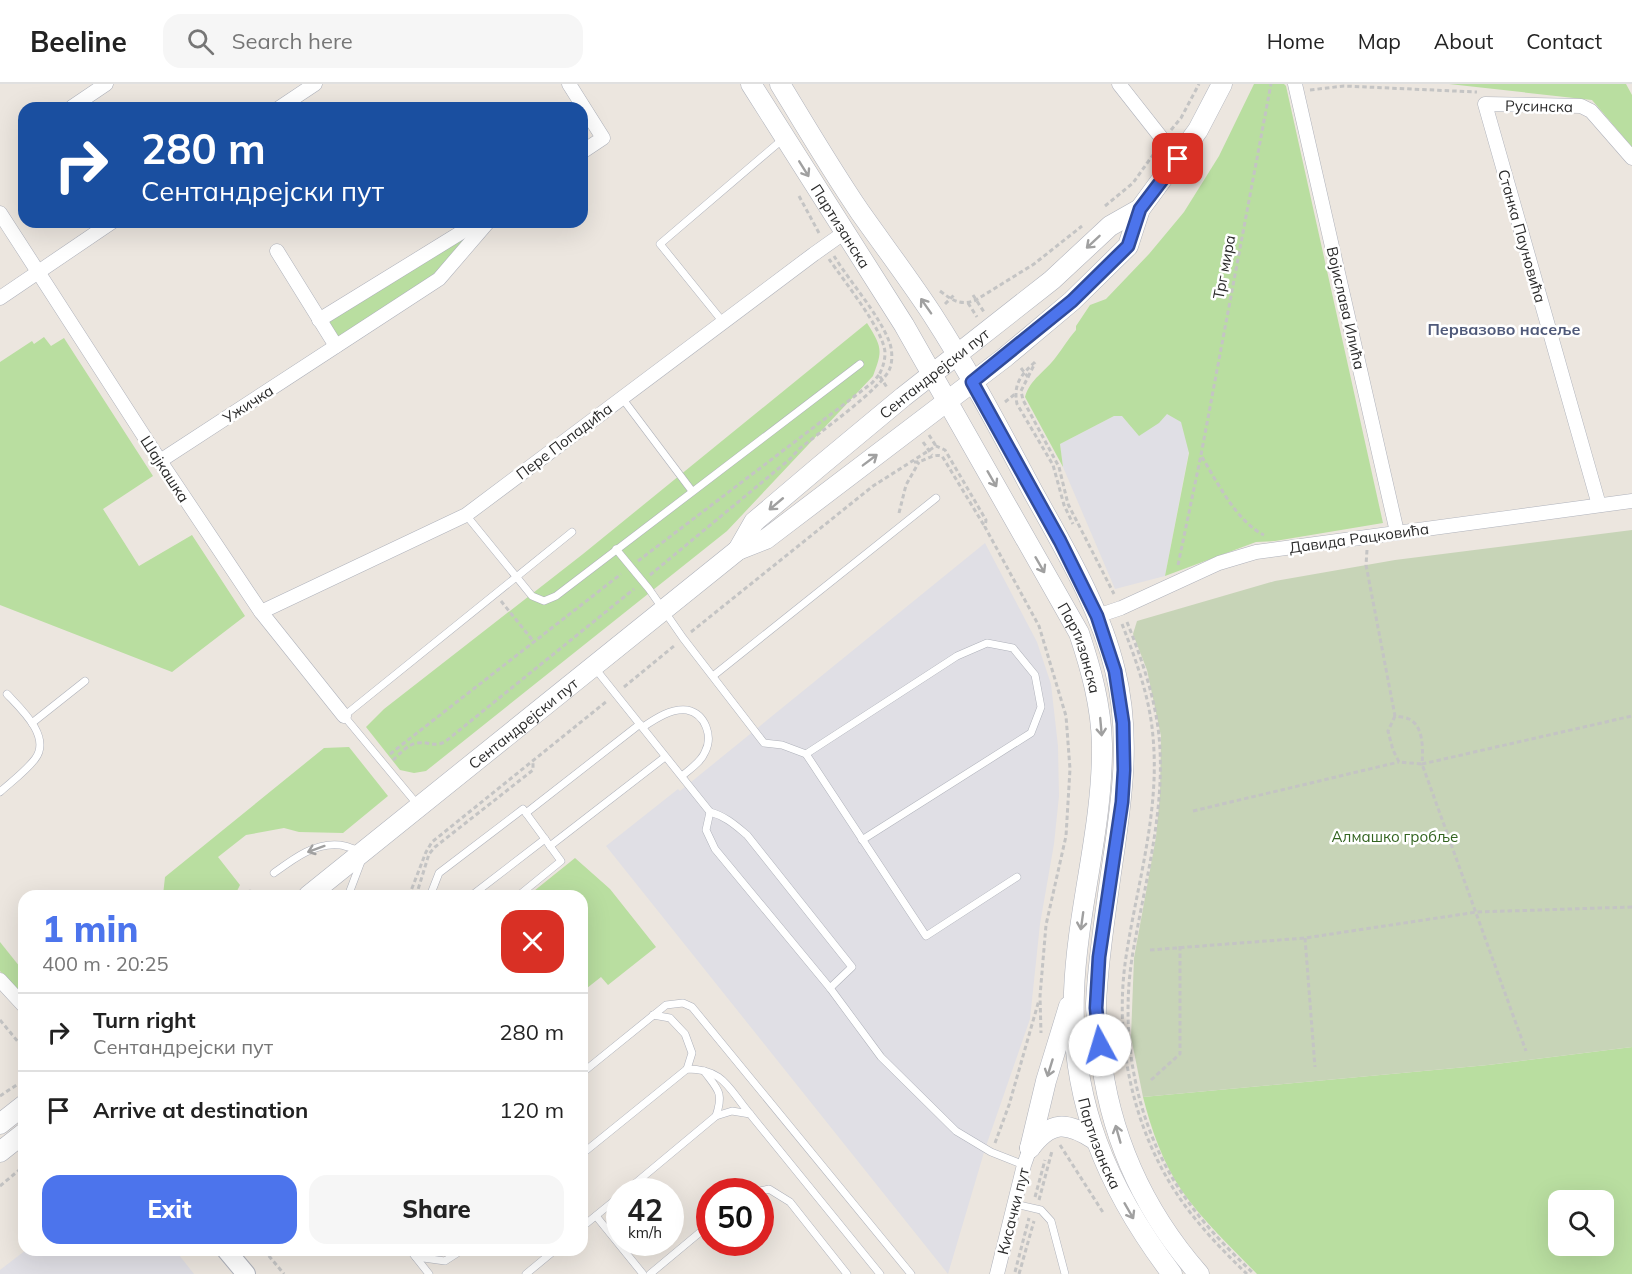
<!DOCTYPE html>
<meta charset="utf-8">
<style>
:root{--surface:#fff;--page:#f6f6f6;--text:#222;--muted:#767676;--line:#e0e0e0;--accent:#4c74ec}
body{margin:0;font-family:Mulish,sans-serif;background:var(--page);color:var(--text);height:100vh;display:flex;flex-direction:column;font-size:22px;white-space:nowrap}
*{box-sizing:border-box;margin:0}
p{font-size:20px;color:var(--muted)}
.icon{flex:none;width:33px;height:33px;fill:none;stroke:currentColor;stroke-width:2;stroke-linecap:round;stroke-linejoin:round}
.map{position:relative;flex:1;overflow:hidden}
.drawer{position:absolute;left:18px;top:806px;width:570px;height:366px;display:flex;flex-direction:column;background:var(--surface);border-radius:18px;box-shadow:0 6px 24px #0002}
.drawer>*{flex:none}
.guide{position:absolute;left:18px;top:18px;width:570px;height:126px;border-radius:18px;box-shadow:0 6px 24px #0002;background:#1a4fa0;color:#fff;overflow:hidden}
.fabs{position:absolute;left:1548px;top:1106px;display:grid;gap:12px}
.fabs a{display:grid;place-items:center;width:66px;height:66px;border-radius:12px;background:var(--surface);box-shadow:0 6px 24px #0002;font-size:30px}
.speed{position:absolute;left:606px;top:1094px;display:flex;gap:12px;font-size:30px;font-weight:700;text-align:center}
.speed>*{display:grid;place-content:center;width:78px;height:78px;border-radius:50%;background:var(--surface);box-shadow:0 6px 24px #0002;line-height:1}
.speed small{font-size:15px;font-weight:400}
.speed .limit{border:9px solid #d22;background:#fff;color:#111}
.pin{position:absolute;display:grid;place-items:center;width:51px;height:51px;color:#fff;margin:-26px;border-radius:12px;box-shadow:0 3px 9px #0006}
.me{position:absolute;width:66px;margin:-33px;rotate:354deg;stroke-linejoin:round;filter:drop-shadow(0 0 4px #0008)}
.turn{display:flex;align-items:center;gap:21px;height:126px;padding:0 24px;font-size:27px}
.turn .icon{width:78px;height:78px;stroke-width:2.5}
.turn b{display:block;font-size:42px;line-height:51px}
.round{display:grid;place-items:center;flex:none;width:63px;height:63px;border-radius:18px;background:var(--page)}
.headline{display:flex;align-items:center;justify-content:space-between;height:102px;padding:0 24px}
h1{font-size:36px;font-weight:800;line-height:45px;color:var(--accent)}
.primary-button{display:flex;gap:12px;margin-top:auto;padding:12px 24px}
.primary-button a{flex:1;height:69px;border-radius:18px;background:var(--accent);color:#fff;font-size:24px;font-weight:800;line-height:69px;text-align:center}
.primary-button a+a{background:var(--page);color:var(--text)}
ul{padding:0;list-style:none}
li{display:flex;align-items:center;gap:18px;height:78px;padding:0 24px;border-top:2px solid var(--line)}
li div{flex:1}
li b{display:block;font-size:22px}
li em{font-style:normal}
header{display:flex;align-items:center;gap:36px;box-sizing:border-box;height:84px;padding:0 30px;background:var(--surface);border-bottom:2px solid var(--line)}
header strong{font-size:28px}
nav{display:flex;gap:33px;margin-inline-start:auto;font-size:21px}
.search{width:420px;height:54px;background:var(--page);display:flex;align-items:center;gap:15px;box-sizing:border-box;padding:0 21px;border-radius:18px;color:var(--muted);font-size:22px}
.map>svg:first-child{display:block}
.industrial{fill:#e0dfe5}
.green{fill:#b9dea0;fill-rule:evenodd}
.cemetery{fill:#c7d4b7}
.lines{fill:none;stroke-linecap:round;stroke-linejoin:round}
.service-casing{stroke:#afb2bb;stroke-width:8}
.minor-casing{stroke:#afb2bb;stroke-width:15}
.tertiary-casing{stroke:#afb2bb;stroke-width:20}
.secondary-casing{stroke:#afb2bb;stroke-width:21}
.path{stroke:#c4c4c4;stroke-width:3;stroke-dasharray:4.5 3;stroke-linecap:butt}
.service{stroke:#fff;stroke-width:7}
.minor{stroke:#fff;stroke-width:14}
.tertiary{stroke:#fff;stroke-width:18}
.secondary{stroke:#fff;stroke-width:20}
.oneway{stroke:#a0a0a0}
.route-casing{stroke:#314b99;stroke-width:15}
.route{stroke:#4c74ec;stroke-width:10}
.labels{text-anchor:middle;dominant-baseline:central;stroke-width:5;stroke-linejoin:round;paint-order:stroke}
.street-label{font-size:15px;fill:#2b2b2b;stroke:#fff}
.park-label{font-size:15px;fill:#336420;stroke:#fff}
.neighbourhood-label{font-size:16px;font-weight:bold;fill:#4f5979;stroke:#fff}
</style>
<header>
<strong>Beeline</strong>
<div class="search"><svg class="icon" aria-label="search" viewBox="0 0 24 24"><circle cx="10" cy="10" r="6"/><path d="M15 15l6 6"/></svg>Search here</div>
<nav><a>Home</a><a>Map</a><a>About</a><a>Contact</a></nav>
</header>
<div class="map">
<svg width="1632" height="1190" viewBox="0 0 1632 1190">
<rect width="100%" height="100%" fill="#ece6df"/>
<g class="industrial">
<path d="M1197 325 1165 492 1115 505 1063 383 1060 360 1114 332Z"/>
<path d="M985 459 1037 558 1051 600 1058 662 1059 712 1054 760 1040 840 1030 935 985 1065 948 1190 606 762 678 705 680 707Z"/>
<path d="M26 1166H175L194 1190H0V1186Z"/>
</g>
<g class="green">
<path d="M1254 0H1284L1286 2 1383 439 1275 457 1256 458 1165 492 1189 369 1181 338 1167 330 1159 339 1139 352 1122 332H1114L1060 360 1063 383 1025 313C1030 295 1045 288 1056 273 1063 264 1068 255 1076 246V242L1090 221 1106 215 1149 170 1184 128 1219 72Z"/>
<path d="M1449 0H1626L1632 11V63L1592 16Z"/>
<path d="M480 141 435 191 338 254 326 236Z"/>
<path d="M867 239C882 263 883 266 873 292L727 447 426 687 414 689 400 686 366 643 384 625 583 470Z"/>
<path d="M44 253 51 262 64 254 153 392 103 425 139 482 192 451 245 532 172 588 0 521V278L32 257 34 260Z"/>
<path d="M349 663 388 712 343 749 299 748 284 744 246 751 218 773 240 801 235 811H163L165 793 324 664Z"/>
<path d="M575 774 610 805 656 863 608 901 601 893 582 908V812L529 811Z"/>
<path d="M0 858 24 888V914L0 887Z"/>
<path d="M1632 963V1190H1257C1232 1164 1203 1137 1182 1107 1163 1079 1151 1045 1143 1013L1488 981ZM1558 1116H1604V1161H1558Z"/>
</g>
<path class="cemetery" d="M1632 446V963L1488 981 1143 1013 1131 953 1134 874 1156 753 1160 710 1161 652 1147 586 1133 550 1137 537 1275 497 1395 476Z"/>
<g class="lines">
<defs>
<g id="service">
<path d="M723 238 660 160 783 55"/>
<path d="M622 314 692 407"/>
<path d="M466 431 532 512 544 517 556 512 860 280"/>
<path d="M616 465 649 505 683 554 764 659 782 661 806 670 926 852 1017 793"/>
<path d="M594 583 710 728 706 746 715 765 830 904 881 973 956 1047 991 1068 1024 1081"/>
<path d="M713 592 936 414"/>
<path d="M32 639 85 597"/>
<path d="M643 643C655 635 671 624 687 626 706 630 713 653 705 668 701 678 690 685 682 692"/>
<path d="M806 670 957 572 987 559 1013 564 1035 591 1041 623 1031 649 862 756"/>
<path d="M0 708C11 698 26 687 35 675 52 653 21 625 7 610"/>
<path d="M417 720 344 632 572 448"/>
<path d="M710 728C725 732 735 741 747 751L852 883 830 904"/>
<path d="M526 729 640 640"/>
<path d="M550 762 665 673"/>
<path d="M274 789C293 775 315 758 340 761 347 762 353 765 359 766"/>
<path d="M248 812 250 810"/>
<path d="M348 812 362 775"/>
<path d="M430 812 439 789 523 725 561 777 518 812"/>
<path d="M471 812 545 755"/>
<path d="M653 931 670 934 685 950 692 969 687 985"/>
<path d="M704 987C718 1006 724 1008 716 1032"/>
<path d="M582 989 666 921 683 919 692 923 911 1190"/>
<path d="M582 1070 687 985C724 985 728 1004 750 1030"/>
<path d="M626 1107 716 1032 732 1027 750 1030 880 1190"/>
<path d="M760 1107 769 1105 790 1118 847 1190"/>
<path d="M1015 1120 1041 1126 1051 1137 1065 1190"/>
<path d="M596 1132 643 1190"/>
<path d="M582 1143 620 1112"/>
<path d="M410 1166 429 1190"/>
<path d="M416 1173 445 1177 462 1166"/>
<path d="M526 1190 555 1166"/>
<path d="M650 1190 710 1140"/>
</g>
<g id="minor">
<path d="M569 0 603 54 582 68"/>
<path d="M1119 0 1178 75"/>
<path d="M1295 0 1397 448"/>
<path d="M72 23 106 0"/>
<path d="M279 24 315 0"/>
<path d="M0 129 160 377 261 528 344 632"/>
<path d="M277 167 336 262"/>
<path d="M0 214 112 138"/>
<path d="M319 236 478 138"/>
<path d="M160 377 439 195 488 138"/>
<path d="M1599 421 1485 20 1581 22 1591 27 1632 74"/>
<path d="M261 528 466 431 814 170 845 148"/>
<path d="M1097 532 1121 524 1219 479 1256 468 1632 417"/>
<path d="M0 896 24 922"/>
<path d="M997 1190 1024 1081 1030 1064"/>
</g>
<path id="tertiary" d="M226 1166 246 1190"/>
<g id="secondary">
<path id="s1" d="M751 0 904 241 1079 549C1091 585 1101 621 1102 660 1103 744 1077 825 1074 908 1070 1018 1107 1104 1172 1190"/>
<path d="M780 0C806 43 832 87 860 128 884 162 909 195 932 230 969 287 1001 348 1033 408 1064 464 1100 523 1115 586 1132 654 1121 722 1111 789 1105 832 1098 876 1096 920 1096 935 1099 950 1100 965 1109 1050 1143 1126 1199 1190"/>
<path id="s2" d="M738 466 754 438 820 382 903 313 1052 196 1110 142 1140 125"/>
<path id="s3" d="M308 812 738 466 766 455 1004 274 1072 217 1128 162 1140 125 1198 46 1222 0"/>
<path d="M0 1040 24 1021"/>
<path d="M1030 1064 1046 997 1069 922"/>
<path d="M1030 1064C1051 1036 1067 1038 1094 1055"/>
<path d="M0 1068 24 1049"/>
</g>
</defs>
<use href="#service" class="service-casing"/>
<use href="#minor" class="minor-casing"/>
<use href="#tertiary" class="tertiary-casing"/>
<use href="#secondary" class="secondary-casing"/>
<g class="path">
<path d="M1310 6 1344 2 1477 8"/>
<path d="M1171 46 1181 34 1199 0"/>
<path d="M799 112 819 149"/>
<path d="M1105 122 1133 99 1155 68"/>
<path d="M829 175C843 196 883 245 885 268 885 277 883 283 879 291L888 305"/>
<path d="M940 207C953 217 961 222 976 216L1034 180 1082 142"/>
<path d="M973 211 984 228"/>
<path d="M968 219 977 233"/>
<path d="M945 220 954 211"/>
<path d="M1035 278C1021 291 1013 300 1017 320L1053 381 1064 421 1073 440"/>
<path d="M1021 284 1028 293 1021 307 1023 316 1059 383 1068 420 1114 510"/>
<path d="M1028 293 1035 279"/>
<path d="M1005 318 1015 310"/>
<path d="M929 351 936 362"/>
<path d="M923 358 932 371"/>
<path d="M1202 373C1217 398 1237 438 1264 451"/>
<path d="M914 378C924 379 931 369 942 372L985 443"/>
<path d="M899 429 906 401 919 378"/>
<path d="M1367 466 1366 481 1395 632C1399 633 1405 633 1409 635 1424 642 1423 667 1422 680L1632 632"/>
<path d="M638 477 872 299 879 291"/>
<path d="M1178 481 1201 371 1271 0"/>
<path d="M650 491 790 375 798 366C817 350 884 303 890 284 893 276 892 264 889 257 878 229 850 198 834 172"/>
<path d="M501 517 534 558"/>
<path d="M1127 538C1141 573 1155 613 1159 652 1166 724 1145 798 1133 868 1118 954 1137 1049 1189 1119 1208 1145 1231 1168 1254 1190"/>
<path d="M1122 540C1136 576 1150 614 1153 653 1160 728 1137 800 1126 873 1113 958 1134 1053 1186 1123 1204 1147 1225 1169 1247 1190"/>
<path d="M691 548 873 402 936 362 945 366 986 436 985 443 1039 542 1066 632 1070 685 1066 752 1046 841 1040 912 1041 949"/>
<path d="M624 603 674 562"/>
<path d="M1395 632 1388 647 1393 666 1399 678 1422 680 1526 967"/>
<path d="M390 670 621 490"/>
<path d="M393 676C399 671 408 660 417 659 428 657 435 664 446 657L634 505"/>
<path d="M1193 727 1399 678"/>
<path d="M409 812 426 768 432 758 607 617"/>
<path d="M416 812 429 770 435 763 533 686V677"/>
<path d="M1305 854 1315 983"/>
<path d="M1150 866 1305 854 1477 828 1632 823"/>
<path d="M0 936 24 965"/>
<path d="M1151 996 1180 970V862"/>
<path d="M0 1012 24 996"/>
<path d="M995 1059 1009 1021 1039 916"/>
<path d="M1060 1061 1104 1130"/>
<path d="M0 1102 24 1082"/>
<path d="M1035 1113 1045 1076"/>
<path d="M1039 1116 1052 1067"/>
<path d="M264 1166 284 1190"/>
<path d="M1015 1188 1029 1134"/>
<path d="M1019 1190 1034 1137"/>
</g>
<use href="#service" class="service"/>
<use href="#minor" class="minor"/>
<use href="#tertiary" class="tertiary"/>
<use href="#secondary" class="secondary"/>
</g>
<defs><path id="oneway-shaft" d="M-6 0H5M1.5-3L5.5 0L1.5 3" fill="none" stroke-width="1.6" stroke-linecap="round" stroke-linejoin="round" transform="scale(1.5)"/></defs>
<g class="oneway">
<use href="#oneway-shaft" transform="translate(804 85) rotate(58)"/>
<use href="#oneway-shaft" transform="translate(1093 158) rotate(137)"/>
<use href="#oneway-shaft" transform="translate(926 222) rotate(-125)"/>
<use href="#oneway-shaft" transform="translate(870 376) rotate(-37)"/>
<use href="#oneway-shaft" transform="translate(992 395) rotate(60)"/>
<use href="#oneway-shaft" transform="translate(776 420) rotate(140)"/>
<use href="#oneway-shaft" transform="translate(1040 481) rotate(60)"/>
<use href="#oneway-shaft" transform="translate(1101 643) rotate(85)"/>
<use href="#oneway-shaft" transform="translate(316 765) rotate(160)"/>
<use href="#oneway-shaft" transform="translate(1082 837) rotate(98)"/>
<use href="#oneway-shaft" transform="translate(1050 984) rotate(107)"/>
<use href="#oneway-shaft" transform="translate(1118 1050) rotate(-106)"/>
<use href="#oneway-shaft" transform="translate(1129 1127) rotate(60)"/>
</g>
<g class="lines">
<defs>
<path id="route" d="M1100 961 1096 924 1099 873 1122 718 1124 686 1123 639 1115 587 1097 532 1060 457 972 298 1072 217 1128 162 1140 125 1178 75"/>
</defs>
<use href="#route" class="route-casing"/>
<use href="#route" class="route"/>
</g>
<g class="labels">
<g class="street-label">
<text transform="translate(1539 22) rotate(1)">Русинска</text>
<text stroke="none"><textPath href="#s1" startOffset="168">Партизанска</textPath></text>
<text transform="translate(1522 152) rotate(74)">Станка Пауновића</text>
<text transform="translate(1224 183) rotate(-79)">Трг мира</text>
<text transform="translate(1346 224) rotate(77)">Војислава Илића</text>
<text stroke="none"><textPath href="#s2" startOffset="266">Сентандрејски пут</textPath></text>
<text transform="translate(248 320) rotate(-33)">Ужичка</text>
<text transform="translate(564 357) rotate(-37)">Пере Попадића</text>
<text transform="translate(165 385) rotate(57)">Шајкашка</text>
<text transform="translate(1359 454) rotate(-8)">Давида Рацковића</text>
<text stroke="none"><textPath href="#s1" startOffset="654">Партизанска</textPath></text>
<text stroke="none"><textPath href="#s3" startOffset="276">Сентандрејски пут</textPath></text>
<text stroke="none"><textPath href="#s1" startOffset="1158">Партизанска</textPath></text>
<text transform="translate(1013 1127) rotate(-76)">Кисачки пут</text>
</g>
<g class="park-label">
<text x="1395" y="752">Алмашко гробље</text>
</g>
<g class="neighbourhood-label">
<text x="1504" y="245">Первазово насеље</text>
</g>
</g>
</svg>
<div class="fabs">
<a><svg class="icon" aria-label="search" viewBox="0 0 24 24"><circle cx="10" cy="10" r="6"/><path d="M15 15l6 6"/></svg></a>
</div>
<div class="speed"><div>42<small>km/h</small></div><div class="limit">50</div></div>
<div class="pin" style="left:1178px;top:75px;background:#d93025"><svg class="icon" aria-label="arrive" viewBox="0 0 24 24"><path d="M6 21V4h12l-3 4 3 4H6"/></svg></div>
<svg class="me" style="left:1100px;top:961px" viewBox="-20 -20 40 40"><circle r="19" fill="#fff"/><path d="M0-13L10 11 0 6-10 11z" fill="#4c74ec"/></svg>
<div class="guide">
<div class="turn"><svg class="icon" aria-label="right" viewBox="0 0 24 24"><path d="M7 20v-9h11M14 6l5 5-5 5"/></svg><div><b>280 m</b>Сентандрејски пут</div></div>
</div>
<section class="drawer">
<div class="headline"><div><h1>1 min</h1><p>400 m · 20:25</p></div><a class="round" style="background:#d93025;color:#fff"><svg class="icon" aria-label="close" viewBox="0 0 24 24"><path d="M6 6l12 12M18 6L6 18"/></svg></a></div>
<ul>
<li><svg class="icon" aria-label="right" viewBox="0 0 24 24"><path d="M7 20v-9h11M14 6l5 5-5 5"/></svg><div><b>Turn right</b><p>Сентандрејски пут</p></div><em>280 m</em></li>
<li><svg class="icon" aria-label="arrive" viewBox="0 0 24 24"><path d="M6 21V4h12l-3 4 3 4H6"/></svg><div><b>Arrive at destination</b></div><em>120 m</em></li>
</ul>
<div class="primary-button"><a>Exit</a><a>Share</a></div>
</section>
</div>
